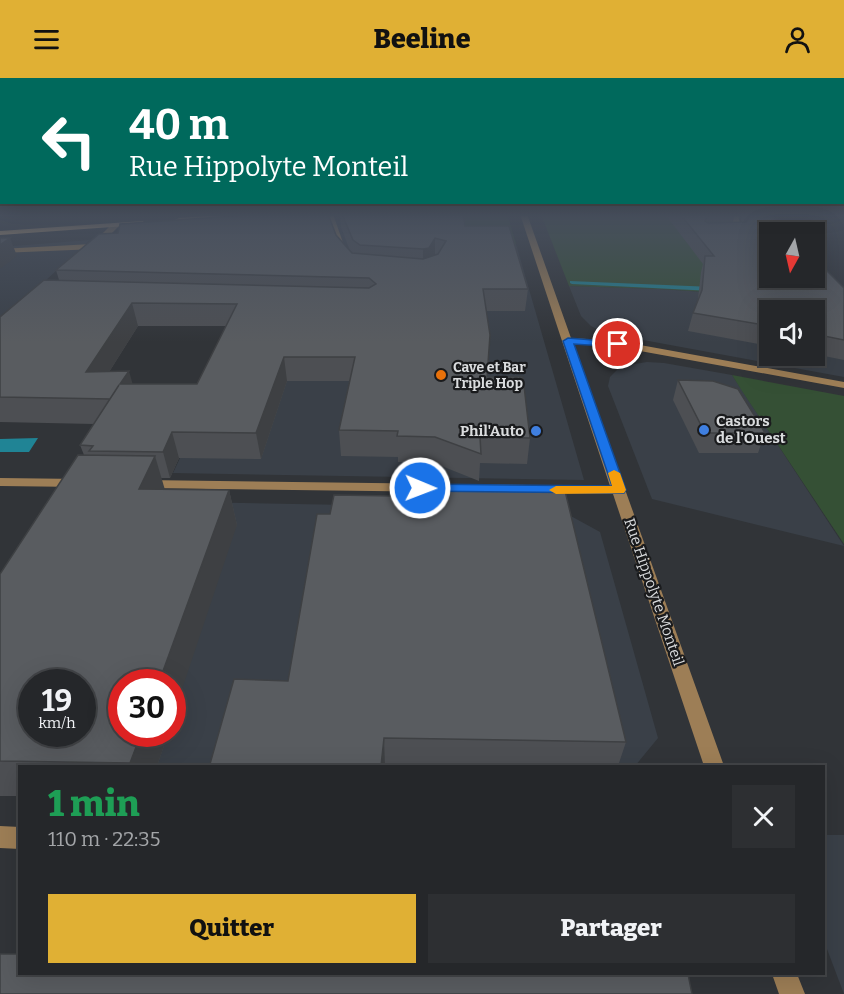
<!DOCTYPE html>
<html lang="fr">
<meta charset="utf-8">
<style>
:root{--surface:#25272a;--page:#2d2f32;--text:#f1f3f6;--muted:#a3a5a8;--line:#424447;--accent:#e0b034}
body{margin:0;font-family:Bitter,serif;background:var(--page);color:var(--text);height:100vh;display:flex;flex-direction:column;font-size:22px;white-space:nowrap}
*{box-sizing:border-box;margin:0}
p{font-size:20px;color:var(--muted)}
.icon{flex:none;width:33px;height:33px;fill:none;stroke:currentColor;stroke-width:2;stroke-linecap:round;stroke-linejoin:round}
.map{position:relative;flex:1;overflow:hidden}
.side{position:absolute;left:18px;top:687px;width:807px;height:210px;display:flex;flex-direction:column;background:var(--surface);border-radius:0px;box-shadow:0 6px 24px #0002,0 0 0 2px var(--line)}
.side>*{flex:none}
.guide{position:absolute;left:0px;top:0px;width:844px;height:126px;box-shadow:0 6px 24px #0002,0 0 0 2px var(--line);background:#00695c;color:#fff;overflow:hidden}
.needle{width:39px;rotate:188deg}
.fabs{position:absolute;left:759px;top:144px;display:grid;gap:12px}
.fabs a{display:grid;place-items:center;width:66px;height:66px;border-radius:0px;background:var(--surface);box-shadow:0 6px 24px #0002,0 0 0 2px var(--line);font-size:30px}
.speed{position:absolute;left:18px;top:591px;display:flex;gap:12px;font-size:30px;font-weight:700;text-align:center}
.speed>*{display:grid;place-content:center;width:78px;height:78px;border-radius:50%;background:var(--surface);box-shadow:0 6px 24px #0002,0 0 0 2px var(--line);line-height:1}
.speed small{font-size:15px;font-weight:400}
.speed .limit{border:9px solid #d22;background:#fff;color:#111}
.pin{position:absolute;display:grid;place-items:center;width:51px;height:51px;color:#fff;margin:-26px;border:3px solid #fff;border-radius:50%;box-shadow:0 2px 6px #0007}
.me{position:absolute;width:66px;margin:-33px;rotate:91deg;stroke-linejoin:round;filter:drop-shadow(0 0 4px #0008)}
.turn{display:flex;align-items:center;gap:21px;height:126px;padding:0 30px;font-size:27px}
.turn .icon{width:78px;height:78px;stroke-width:2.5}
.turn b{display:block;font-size:42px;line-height:51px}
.round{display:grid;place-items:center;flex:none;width:63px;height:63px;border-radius:0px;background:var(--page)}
.overview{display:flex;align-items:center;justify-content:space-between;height:102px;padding:0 30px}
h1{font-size:36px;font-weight:800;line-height:45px;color:#1e9e55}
.primary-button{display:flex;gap:12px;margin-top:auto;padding:12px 30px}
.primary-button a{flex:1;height:69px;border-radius:0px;background:var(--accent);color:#111;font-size:24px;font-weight:800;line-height:69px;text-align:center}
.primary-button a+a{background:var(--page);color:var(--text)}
header{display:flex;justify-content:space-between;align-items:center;height:78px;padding:0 30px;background:var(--accent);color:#111;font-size:27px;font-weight:800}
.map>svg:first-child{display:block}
.built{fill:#3a4048;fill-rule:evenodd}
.green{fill:#355035}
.water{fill:#208495}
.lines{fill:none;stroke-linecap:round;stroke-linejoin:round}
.stream{fill:#208495;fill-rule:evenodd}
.minor{fill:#9d7e56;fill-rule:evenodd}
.major{fill:#fdca88;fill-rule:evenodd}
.wall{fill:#4d4f53;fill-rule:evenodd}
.shaded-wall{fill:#3e4043}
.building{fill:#595c60;stroke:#3e4043;stroke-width:1.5;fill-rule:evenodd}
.route{fill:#1a73e8;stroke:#114b97;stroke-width:1.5}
.slow{fill:#f59e0b}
.food-dot{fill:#e8710a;stroke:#1a1b1d;stroke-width:2}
.shop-dot{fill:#3f7fe0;stroke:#1a1b1d;stroke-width:2}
.labels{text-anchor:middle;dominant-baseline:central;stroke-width:4.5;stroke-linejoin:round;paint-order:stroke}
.far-poi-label{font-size:14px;font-weight:bold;fill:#dadcde;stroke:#1a1b1d;text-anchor:start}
.poi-label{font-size:15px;font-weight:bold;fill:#dadcde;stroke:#1a1b1d;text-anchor:start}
.street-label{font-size:15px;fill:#dadcde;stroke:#1a1b1d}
</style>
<header><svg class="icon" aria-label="menu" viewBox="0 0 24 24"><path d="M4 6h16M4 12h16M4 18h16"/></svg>Beeline<svg class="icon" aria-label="person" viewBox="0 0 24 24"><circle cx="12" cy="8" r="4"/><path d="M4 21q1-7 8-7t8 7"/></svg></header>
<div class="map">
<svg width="844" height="916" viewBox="0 0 844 916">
<rect width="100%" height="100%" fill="#313438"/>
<g class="built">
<path d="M432 136 507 167 516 166 584 402 173 395 233 266H276L117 160Z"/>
<path d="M90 162 46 202 0 245V169Z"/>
<path d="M569 208 660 211 844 224V299L605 255 591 248 581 238ZM770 232H814V278H770Z"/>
<path d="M647 284 664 285 732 297 844 468 652 421 608 308 610 299 617 292 629 287Z"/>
<path d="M86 422 558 431 600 454 658 660 635 688H20L19 718H0V564ZM32 604H82V656H32ZM122 604H172V656H122Z"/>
<path d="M824 757H844V916L824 863Z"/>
</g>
<g class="green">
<path d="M461 136H507L516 166 507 167 466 185Z"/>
<path d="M541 136H665L782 219 660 211 569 208Z"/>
<path d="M732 297 844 318V466L742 313Z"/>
</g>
<path class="water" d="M38 360 29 374H0V361Z"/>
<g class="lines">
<path class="stream" d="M570 203 713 209 716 211 713 213 572 206 570 205Z"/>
<g class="minor">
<path d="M326 136H333L348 179 341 177Z"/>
<path d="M520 136H527L571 260 618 263 844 304V310L618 269 573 266 724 688H704L613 416 144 410 137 406 144 402 610 408Z"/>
<path d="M730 136H738L742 157H728L724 155 734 153Z"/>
<path d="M113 145 120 147 96 171 0 175V171L92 166Z"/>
<path d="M0 400 81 401 88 405 81 409 0 408Z"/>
<path d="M0 748 20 749V771L0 770Z"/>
<path d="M772 896H797L805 916H779Z"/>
</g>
<g class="major">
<path d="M238 136H267L263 138 179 144 175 142 179 140Z"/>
<path d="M143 143 144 145 140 147 0 157V153Z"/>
</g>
</g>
<g class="wall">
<path d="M340 136H463L465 148 528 211 525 233H486L490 257 487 299 530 360 527 386 480 385 479 403 434 385 398 384V379L341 378 339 352 350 303H287L261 381 179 380 170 400H161L164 411 229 412 237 447 122 656H168L157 688H20V718H0V496L84 377 80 367 94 346 0 344V239L59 202 56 192 336 157 350 173 341 149ZM138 248H226L197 306H132L109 294Z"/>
<path d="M665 136H735L733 144H742L741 141 743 136H770L844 210V282L814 276V232H770V268L688 253 693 235 698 221 701 194 703 186Z"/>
<path d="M678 302 765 355 758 375H699L673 322Z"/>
<path d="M394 418 626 664 618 688H210V686L288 603 330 436Z"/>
</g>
<g class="shaded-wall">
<path d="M10 160 17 178 0 191V167Z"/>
<path d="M435 160V180L423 192V171Z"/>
<path d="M132 225 138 248 94 318 86 294Z"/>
<path d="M284 279 287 303 261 381 256 355Z"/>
<path d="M129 293 136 318 120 306Z"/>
<path d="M172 354 179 380 170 400 163 374Z"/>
<path d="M155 378 165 412 139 411Z"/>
<path d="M229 412 237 447 172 641V604H159Z"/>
<path d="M141 656H168L157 688H131L130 685Z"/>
<path d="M384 660 385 688H381Z"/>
</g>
<g class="building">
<path d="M265 136H328L336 157 352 175 423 181 438 176 446 163 435 160 429 170 423 171 360 167 353 162 342 136H463L465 148H509L528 211H483L490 257 487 299H523L530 360 480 359 481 376 435 359 397 358 398 353 339 352 355 279H284L256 355 172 354 163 374 89 373 93 368 80 367 119 307 110 321 0 319V239L44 202 369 210 376 206 369 200 56 192 99 156 118 155 120 146ZM132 225 237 226 197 306H120L129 293 86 294Z"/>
<path d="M680 136H735L708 137 705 143 708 145 746 144 748 141 747 136H770L789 154H770V200H814V180L844 210V262L814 256V232H770V248L693 235 702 212 705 178H714Z"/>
<path d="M0 160H10L0 167Z"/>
<path d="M678 302 713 303 738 311 765 355H705Z"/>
<path d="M78 377 155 378 139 411 229 412 159 604H122V656H141L130 685 0 683V496ZM32 604H82V656H32Z"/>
<path d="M395 411 565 413 626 664 384 660 381 688H323L210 686 234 601 288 603 317 436H330L334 417 394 418Z"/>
<path d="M0 876H20V896H688L692 916H0Z"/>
</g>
<linearGradient id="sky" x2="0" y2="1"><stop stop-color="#1b1d1f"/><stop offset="0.52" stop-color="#48505e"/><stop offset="1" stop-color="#48505e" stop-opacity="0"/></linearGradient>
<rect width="844" height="264" fill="url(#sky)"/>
<path class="route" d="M568 260 618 264 623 266 618 269 574 266 626 412 624 415 416 413 414 410 420 406 612 408 563 263Z"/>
<path class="slow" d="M614 392 620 395 626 412 624 415 556 416 549 412 556 408H612L608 395Z"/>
<circle class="food-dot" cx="441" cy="297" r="6"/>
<g class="shop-dot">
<circle cx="704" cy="352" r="6"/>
<circle cx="536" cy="353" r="6"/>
</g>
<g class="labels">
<g class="far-poi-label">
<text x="453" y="289">Cave et Bar<tspan x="453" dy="16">Triple Hop</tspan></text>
</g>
<g class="poi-label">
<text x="716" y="343">Castors<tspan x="716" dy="17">de l'Ouest</tspan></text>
<text x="524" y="353" text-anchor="end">Phil'Auto</text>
</g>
<g class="street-label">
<text transform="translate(654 514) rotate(71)">Rue Hippolyte Monteil</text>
</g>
</g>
</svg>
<div class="fabs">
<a><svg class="needle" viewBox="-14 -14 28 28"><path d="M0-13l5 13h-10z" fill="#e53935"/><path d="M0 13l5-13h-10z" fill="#a3a5a8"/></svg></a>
<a><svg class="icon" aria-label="sound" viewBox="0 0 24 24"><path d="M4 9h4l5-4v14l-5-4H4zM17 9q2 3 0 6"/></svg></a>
</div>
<div class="speed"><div>19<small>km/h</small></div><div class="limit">30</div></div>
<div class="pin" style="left:618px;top:266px;background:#d93025"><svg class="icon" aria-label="arrive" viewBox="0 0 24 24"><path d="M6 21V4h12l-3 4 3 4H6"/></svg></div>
<svg class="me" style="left:420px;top:410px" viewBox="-20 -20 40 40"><circle r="17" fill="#1a73e8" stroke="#fff" stroke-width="3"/><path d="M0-11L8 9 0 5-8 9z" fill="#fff"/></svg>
<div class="guide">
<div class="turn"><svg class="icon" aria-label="left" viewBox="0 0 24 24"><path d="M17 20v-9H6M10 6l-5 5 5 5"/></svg><div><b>40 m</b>Rue Hippolyte Monteil</div></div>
</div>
<section class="side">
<div class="overview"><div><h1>1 min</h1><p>110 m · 22:35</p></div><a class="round"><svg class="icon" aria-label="close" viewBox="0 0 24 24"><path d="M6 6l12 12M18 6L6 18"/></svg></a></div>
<div class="primary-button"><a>Quitter</a><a>Partager</a></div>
</section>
</div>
